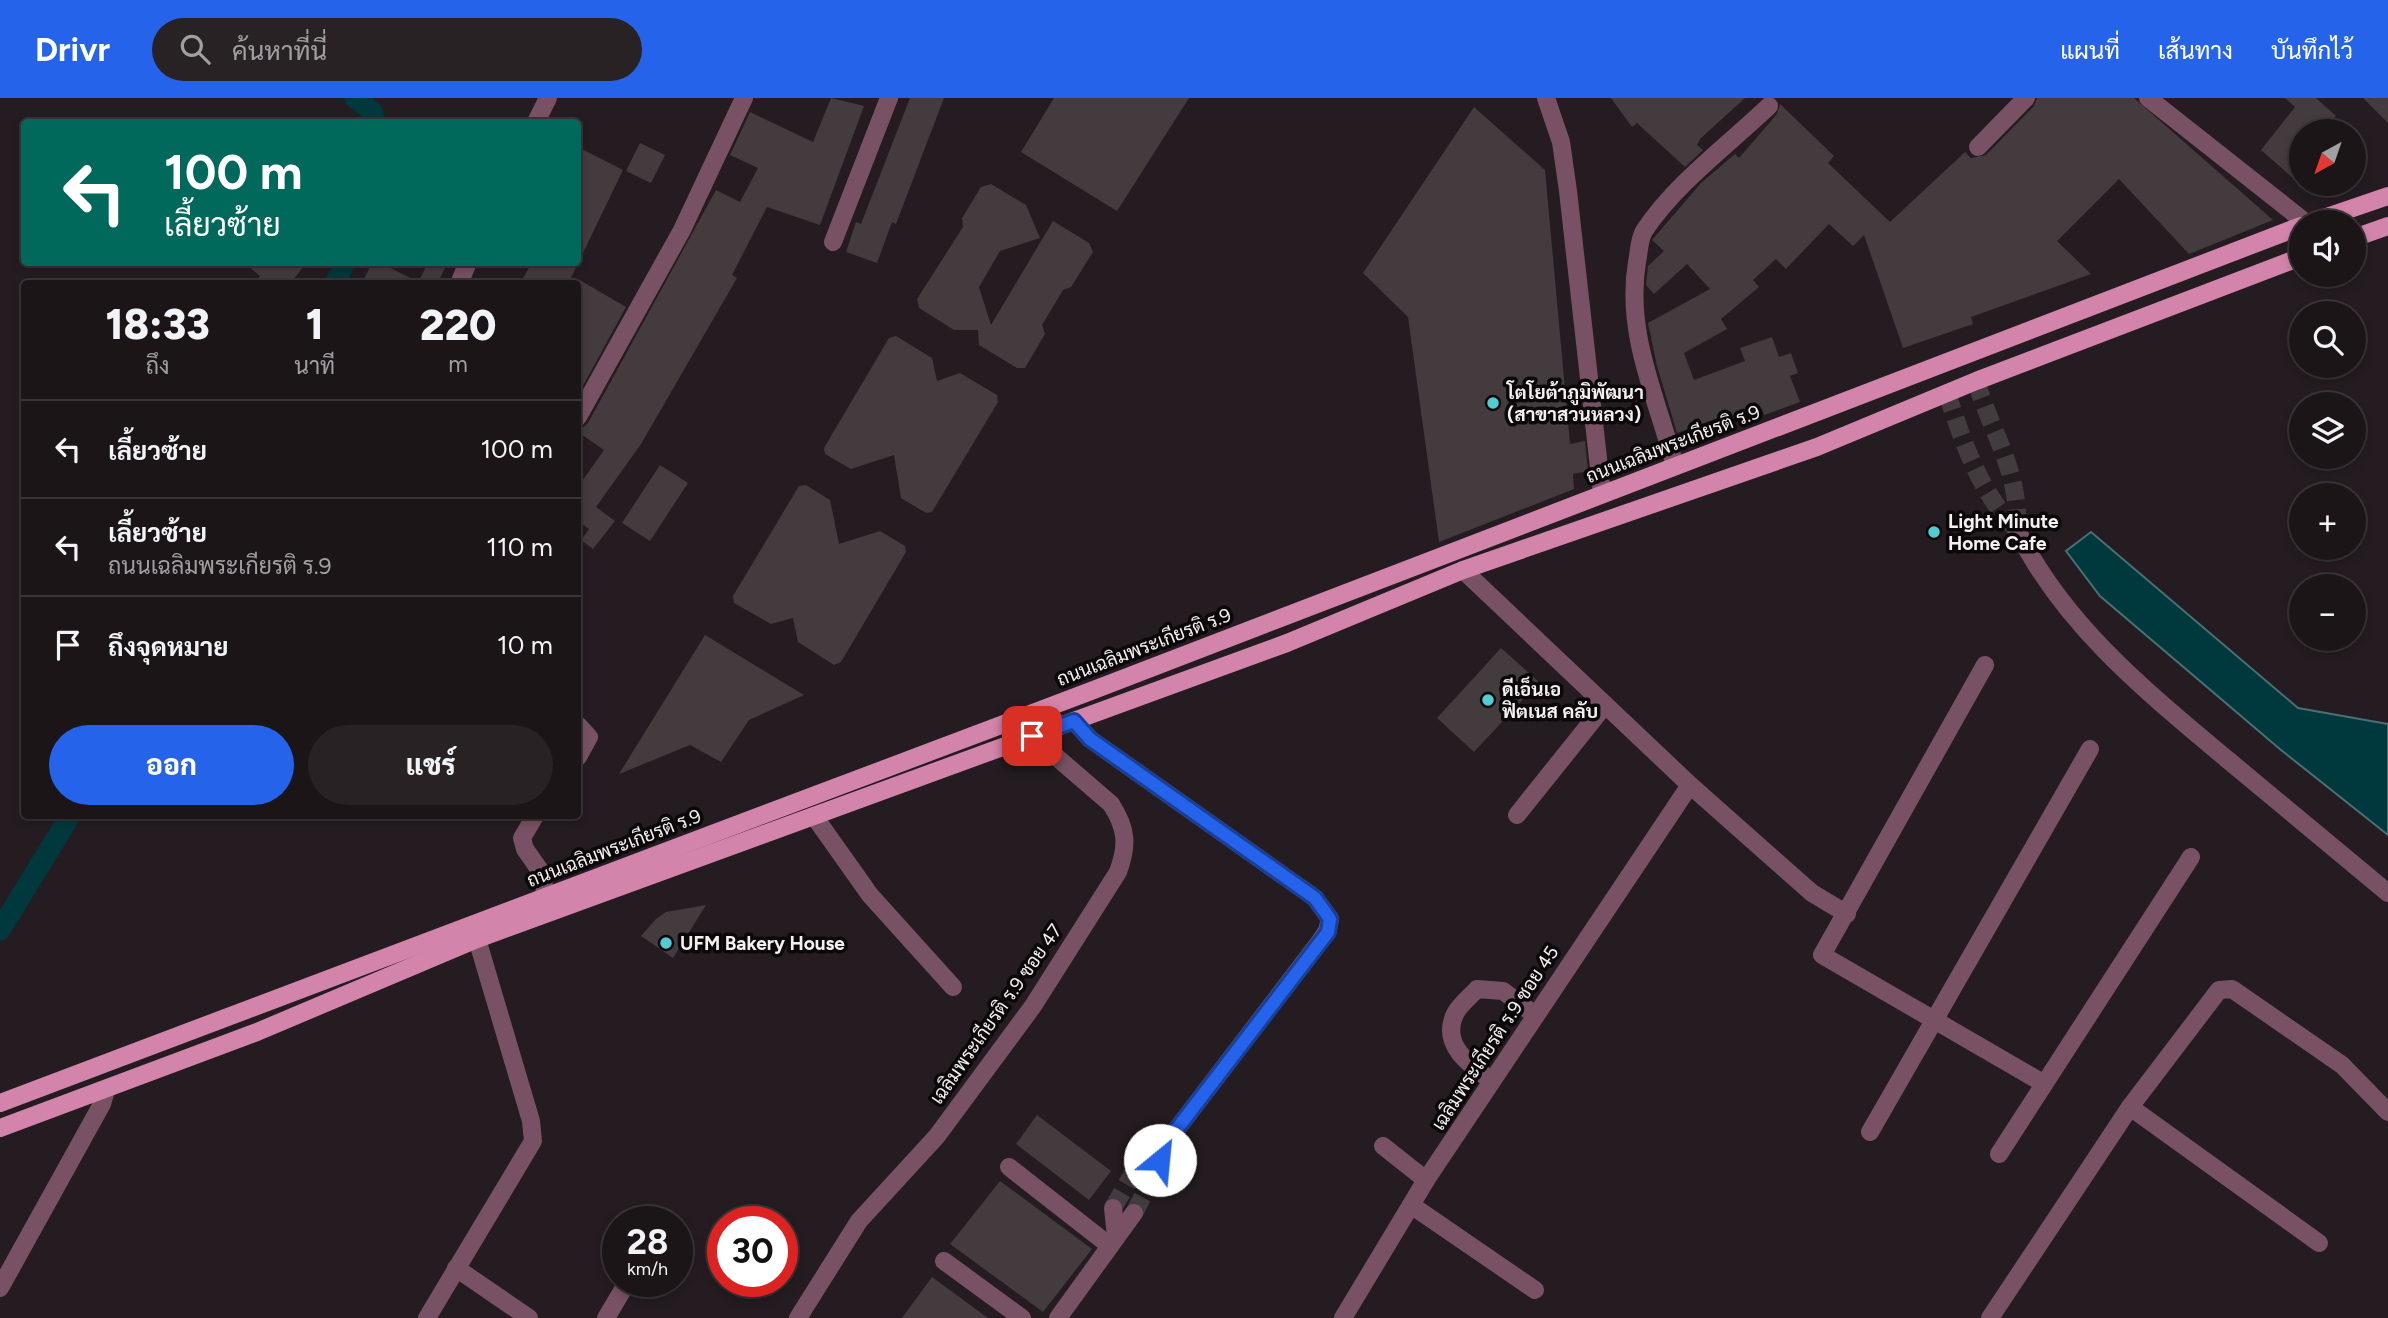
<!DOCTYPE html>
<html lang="th">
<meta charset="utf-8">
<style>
:root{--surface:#1b1518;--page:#282225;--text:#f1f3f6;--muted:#a09fa2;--line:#393437;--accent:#2563eb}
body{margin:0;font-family:Figtree,Sarabun,sans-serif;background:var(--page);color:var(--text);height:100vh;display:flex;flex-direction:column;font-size:26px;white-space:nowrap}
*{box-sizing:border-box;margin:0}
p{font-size:23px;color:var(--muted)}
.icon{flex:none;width:38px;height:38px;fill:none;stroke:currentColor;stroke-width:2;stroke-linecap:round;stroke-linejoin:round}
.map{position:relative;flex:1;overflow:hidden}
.sheet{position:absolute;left:21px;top:182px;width:560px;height:539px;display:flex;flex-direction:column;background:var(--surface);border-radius:7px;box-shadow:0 4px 10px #0003,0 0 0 2px var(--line)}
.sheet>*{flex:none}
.hud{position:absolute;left:21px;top:21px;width:560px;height:147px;border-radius:7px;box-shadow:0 4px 10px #0003,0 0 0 2px var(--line);background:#00695c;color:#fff;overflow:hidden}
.needle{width:46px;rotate:220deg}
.buttons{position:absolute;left:2289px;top:21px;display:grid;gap:14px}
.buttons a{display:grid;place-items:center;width:77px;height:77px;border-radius:50%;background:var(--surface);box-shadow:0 4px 10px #0003,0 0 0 2px var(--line);font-size:35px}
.speed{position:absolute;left:602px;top:1108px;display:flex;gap:14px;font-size:35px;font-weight:700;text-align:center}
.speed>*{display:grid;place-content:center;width:91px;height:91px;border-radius:50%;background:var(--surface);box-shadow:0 4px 10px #0003,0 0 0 2px var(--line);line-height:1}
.speed small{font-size:18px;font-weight:400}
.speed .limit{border:10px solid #d22;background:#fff;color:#111}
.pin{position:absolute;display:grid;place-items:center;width:60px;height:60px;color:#fff;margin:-30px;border-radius:14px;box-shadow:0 4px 10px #0006}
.me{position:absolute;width:77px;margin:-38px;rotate:28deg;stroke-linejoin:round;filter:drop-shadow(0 0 5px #0008)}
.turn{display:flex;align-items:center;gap:24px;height:147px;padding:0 28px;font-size:32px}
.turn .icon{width:91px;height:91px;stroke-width:2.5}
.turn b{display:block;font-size:49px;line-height:60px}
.eta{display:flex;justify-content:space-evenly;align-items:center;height:119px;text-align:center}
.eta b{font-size:42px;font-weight:800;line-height:49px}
.cta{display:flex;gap:14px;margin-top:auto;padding:14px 28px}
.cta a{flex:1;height:80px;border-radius:42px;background:var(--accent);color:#fff;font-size:28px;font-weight:800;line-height:80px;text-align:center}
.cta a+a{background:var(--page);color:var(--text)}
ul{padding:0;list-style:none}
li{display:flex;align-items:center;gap:21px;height:98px;padding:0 28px;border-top:2px solid var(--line)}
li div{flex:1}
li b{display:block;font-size:26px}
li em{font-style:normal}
header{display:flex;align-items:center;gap:42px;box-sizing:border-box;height:98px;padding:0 35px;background:var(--accent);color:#fff}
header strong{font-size:33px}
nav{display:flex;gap:38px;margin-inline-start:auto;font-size:24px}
.search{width:490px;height:63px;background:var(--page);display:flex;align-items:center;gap:18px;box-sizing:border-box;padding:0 24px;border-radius:38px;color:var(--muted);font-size:26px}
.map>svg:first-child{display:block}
.water{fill:#00393d;stroke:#497073;stroke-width:2}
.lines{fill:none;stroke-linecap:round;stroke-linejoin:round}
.canal{stroke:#00393d;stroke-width:21}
.building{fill:#433b3e}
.minor-tunnel{stroke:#433c3f;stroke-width:18;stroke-dasharray:18 9;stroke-linecap:butt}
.minor{stroke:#785264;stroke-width:18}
.major{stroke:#d384aa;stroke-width:18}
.route-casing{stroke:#184099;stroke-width:18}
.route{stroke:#2563eb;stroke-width:12}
.poi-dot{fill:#51ccd4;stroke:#0b0809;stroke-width:2.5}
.labels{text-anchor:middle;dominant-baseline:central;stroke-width:7;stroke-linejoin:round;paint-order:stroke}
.poi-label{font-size:19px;font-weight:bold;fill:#f4eff1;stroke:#0b0809;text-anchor:start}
.street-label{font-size:19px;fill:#f4eff1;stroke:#0b0809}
</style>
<header>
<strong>Drivr</strong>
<div class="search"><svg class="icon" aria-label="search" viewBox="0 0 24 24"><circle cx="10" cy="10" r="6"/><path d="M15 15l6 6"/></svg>ค้นหาที่นี่</div>
<nav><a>แผนที่</a><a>เส้นทาง</a><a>บันทึกไว้</a></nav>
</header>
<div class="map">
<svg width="2388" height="1220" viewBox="0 0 2388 1220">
<rect width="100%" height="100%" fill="#241c20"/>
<path class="water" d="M2091 434 2298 610 2388 626V737L2281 652 2100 498 2066 453Z"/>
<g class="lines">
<g class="canal">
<path d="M355 0 372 13 375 24"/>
<path d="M335 186 345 164"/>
<path d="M0 832 70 718"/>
</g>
</g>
<g class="building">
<path d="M831 0 864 8 820 127 767 109 732 177 737 180 641 346 596 409 615 423 593 451 581 442 589 431 578 423V389L604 352 578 334 588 325 716 92 740 104 758 70 730 57 750 14 813 44Z"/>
<path d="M910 0H944L896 126 892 124 877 165 846 154 856 124 861 126Z"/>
<path d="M1054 0H1189L1117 113 1021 54Z"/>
<path d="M1611 0H1745L1700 41 1697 47 1703 52 1685 69 1637 25 1632 29Z"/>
<path d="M2037 0H2134L2273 122 2189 156 2119 81 2057 143 2091 176 1971 219 1973 226 1903 250 1864 137 1853 148 1829 126 1786 171 1776 161 1753 182 1759 189 1721 221 1727 231 1684 255 1694 282 1745 263 1740 250 1772 239 1779 259 1791 255 1798 275 1790 278 1800 304 1764 317 1762 311 1728 324 1726 317 1677 335 1657 268 1648 225 1710 191 1687 166 1654 196 1646 187 1648 168 1664 153 1652 142 1701 85 1735 56 1739 60 1777 16 1780 6 1834 58 1828 65 1890 124 1965 54 1971 60 1986 57 2034 8Z"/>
<path d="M2285 0H2316L2336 18 2332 22 2344 33H2301V87L2261 52 2295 9Z"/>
<path d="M2363 0H2388V25Z"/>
<path d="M1474 9 1545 72 1570 346 1585 343 1588 373 1573 376 1574 391 1439 444 1408 219 1363 175Z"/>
<path d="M640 45 665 57 651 85 626 73Z"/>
<path d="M578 49 623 72 568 186H520L532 164H578Z"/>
<path d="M991 86 1026 107 1040 140 1000 153 979 189 991 227 1053 123 1089 145 1093 154 1071 189 1063 192 1042 227 1045 236 1025 270H1017L979 247 978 232H954L919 210 917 201 963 129 962 120 981 89Z"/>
<path d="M243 164H307L290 186H254L260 178Z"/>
<path d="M372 164H379L422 186H362Z"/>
<path d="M428 164H448L437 186 420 181Z"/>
<path d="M578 181 626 209 578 297Z"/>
<path d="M896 238 932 260 937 283 960 275 997 297 998 304 932 414 926 415 901 400 894 357 851 371 825 356 824 350 889 240Z"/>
<path d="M660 367 688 385 650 443 622 425Z"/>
<path d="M806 387 830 402 839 446 880 433 905 448 906 454 841 564 834 567 798 544 793 520 771 526 734 505 733 498 799 388Z"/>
<path d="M705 537 804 597 749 622 721 664 690 647 619 676Z"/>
<path d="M1501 550 1539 584 1474 654 1437 620Z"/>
<path d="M706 807 673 860 641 838 656 821 666 814Z"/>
<path d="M1037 1017 1111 1073 1089 1102 1016 1046Z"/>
<path d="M1000 1083 1092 1151 1043 1214 950 1146Z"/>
<path d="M932 1179 988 1220H902Z"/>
</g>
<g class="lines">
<g class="minor-tunnel">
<path d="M1976 283C1992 336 2020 373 2017 432"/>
<path d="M1947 295C1962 342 1981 397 2017 432"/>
<path d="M1113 1110 1135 1072"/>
<path d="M1134 1115 1151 1083"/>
</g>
<g class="minor">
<path d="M1546 0 1561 44 1568 93 1602 396"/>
<path d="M2148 0 2305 124"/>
<path d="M536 24 548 0"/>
<path d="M1978 49 2026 0"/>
<path d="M833 144 889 0"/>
<path d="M459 186 468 164"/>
<path d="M578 319 682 132 744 0"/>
<path d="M1675 368C1657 300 1625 236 1637 164 1639 155 1639 141 1644 133 1676 85 1728 47 1769 8"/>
<path d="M2017 432C2063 527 2148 595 2228 662 2281 706 2335 751 2388 795"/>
<path d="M1463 472 1690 687 1812 795 1847 816"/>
<path d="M1985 567 1822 857 2043 985"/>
<path d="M1074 623 1090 641 1315 800 1330 821 1327 833 1318 846 1170 1040 1135 1072"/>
<path d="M578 627 589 639 578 659"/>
<path d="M1517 717 1605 607"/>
<path d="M535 718 522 740 525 751 541 774 546 798"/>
<path d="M814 718 870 797 953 889"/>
<path d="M1492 983C1471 968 1440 947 1455 916 1459 907 1471 898 1477 891L1503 893 1535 917"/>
<path d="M2130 1009 2319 1145"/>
<path d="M1870 1034 2090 651"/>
<path d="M1383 1048 1426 1082"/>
<path d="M1999 1056 2191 759"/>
<path d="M1009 1069 1110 1148"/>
<path d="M1151 1083 1167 1046"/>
<path d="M1411 1107 1535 1192"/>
<path d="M1113 1110 1116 1139"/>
<path d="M944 1163 1022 1220"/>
<path d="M456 1170 529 1220"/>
<path d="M0 1190 102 1006 106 992"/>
<path d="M427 1220 533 1043 531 1023 477 841"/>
<path d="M606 1220 628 1183"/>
<path d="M798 1220 859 1123 937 1038 1033 908 1118 774C1128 747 1127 731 1111 706L1032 638"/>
<path d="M1058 1220 1134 1115"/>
<path d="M1343 1220 1426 1082 1690 687"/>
<path d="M1990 1220 2130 1009 2219 892 2232 891 2342 967 2388 1014"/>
</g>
<g class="major">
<path d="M2312 124 2388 98"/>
<path d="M2354 140 2388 128"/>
<path d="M0 1005 1091 593 2301 128"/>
<path d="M0 1030 257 934 477 841 1287 545 1463 472 1817 349 1976 283 2301 159"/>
</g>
</g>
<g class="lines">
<defs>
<path id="route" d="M1032 638 1074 623 1090 641 1315 800 1330 821 1328 834 1170 1040 1160 1062"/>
</defs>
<use href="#route" class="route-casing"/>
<use href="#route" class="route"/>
</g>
<g class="poi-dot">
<circle cx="1493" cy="305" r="7"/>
<circle cx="1934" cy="434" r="7"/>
<circle cx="1488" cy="602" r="7"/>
<circle cx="666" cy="845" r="7"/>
</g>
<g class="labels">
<g class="poi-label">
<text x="1507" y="294">โตโยต้าภูมิพัฒนา<tspan x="1507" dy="22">(สาขาสวนหลวง)</tspan></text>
<text x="1948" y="423">Light Minute<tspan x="1948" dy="22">Home Cafe</tspan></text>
<text x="1502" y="591">ดีเอ็นเอ<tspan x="1502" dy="22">ฟิตเนส คลับ</tspan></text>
<text x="680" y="845">UFM Bakery House</text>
</g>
<g class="street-label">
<text transform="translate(1673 346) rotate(-21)">ถนนเฉลิมพระเกียรติ ร.9</text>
<text transform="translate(1144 549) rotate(-21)">ถนนเฉลิมพระเกียรติ ร.9</text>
<text transform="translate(614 750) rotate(-21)">ถนนเฉลิมพระเกียรติ ร.9</text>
<text transform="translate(996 916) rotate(-55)">เฉลิมพระเกียรติ ร.9 ซอย 47</text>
<text transform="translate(1495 940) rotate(-57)">เฉลิมพระเกียรติ ร.9 ซอย 45</text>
</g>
</g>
</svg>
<div class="buttons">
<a><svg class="needle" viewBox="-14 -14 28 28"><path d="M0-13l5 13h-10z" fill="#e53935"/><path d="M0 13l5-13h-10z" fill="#a09fa2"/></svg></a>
<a><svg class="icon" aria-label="sound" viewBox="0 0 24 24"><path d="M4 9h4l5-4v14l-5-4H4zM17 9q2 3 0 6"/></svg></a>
<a><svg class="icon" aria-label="search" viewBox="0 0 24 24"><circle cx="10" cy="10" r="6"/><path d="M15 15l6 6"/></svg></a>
<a><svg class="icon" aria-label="layers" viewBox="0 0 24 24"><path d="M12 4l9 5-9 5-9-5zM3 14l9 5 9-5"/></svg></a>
<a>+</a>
<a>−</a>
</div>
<div class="speed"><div>28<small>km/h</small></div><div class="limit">30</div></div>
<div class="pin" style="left:1032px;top:638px;background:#d93025"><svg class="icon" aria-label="arrive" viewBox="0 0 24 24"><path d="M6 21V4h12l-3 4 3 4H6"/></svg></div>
<svg class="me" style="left:1160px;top:1062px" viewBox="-20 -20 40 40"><circle r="19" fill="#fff"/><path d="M0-13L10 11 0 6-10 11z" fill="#2563eb"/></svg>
<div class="hud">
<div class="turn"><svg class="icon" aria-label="left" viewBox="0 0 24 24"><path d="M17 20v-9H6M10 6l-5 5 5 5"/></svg><div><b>100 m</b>เลี้ยวซ้าย</div></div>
</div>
<section class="sheet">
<div class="eta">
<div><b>18:33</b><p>ถึง</p></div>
<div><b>1</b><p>นาที</p></div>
<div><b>220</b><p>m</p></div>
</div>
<ul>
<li><svg class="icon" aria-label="left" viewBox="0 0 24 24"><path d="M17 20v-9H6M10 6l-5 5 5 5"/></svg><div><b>เลี้ยวซ้าย</b></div><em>100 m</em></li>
<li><svg class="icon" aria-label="left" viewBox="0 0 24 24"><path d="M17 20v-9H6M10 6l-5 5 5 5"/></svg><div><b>เลี้ยวซ้าย</b><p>ถนนเฉลิมพระเกียรติ ร.9</p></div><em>110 m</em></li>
<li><svg class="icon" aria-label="arrive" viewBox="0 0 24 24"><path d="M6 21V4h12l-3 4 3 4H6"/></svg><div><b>ถึงจุดหมาย</b></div><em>10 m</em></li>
</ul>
<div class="cta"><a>ออก</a><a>แชร์</a></div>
</section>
</div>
